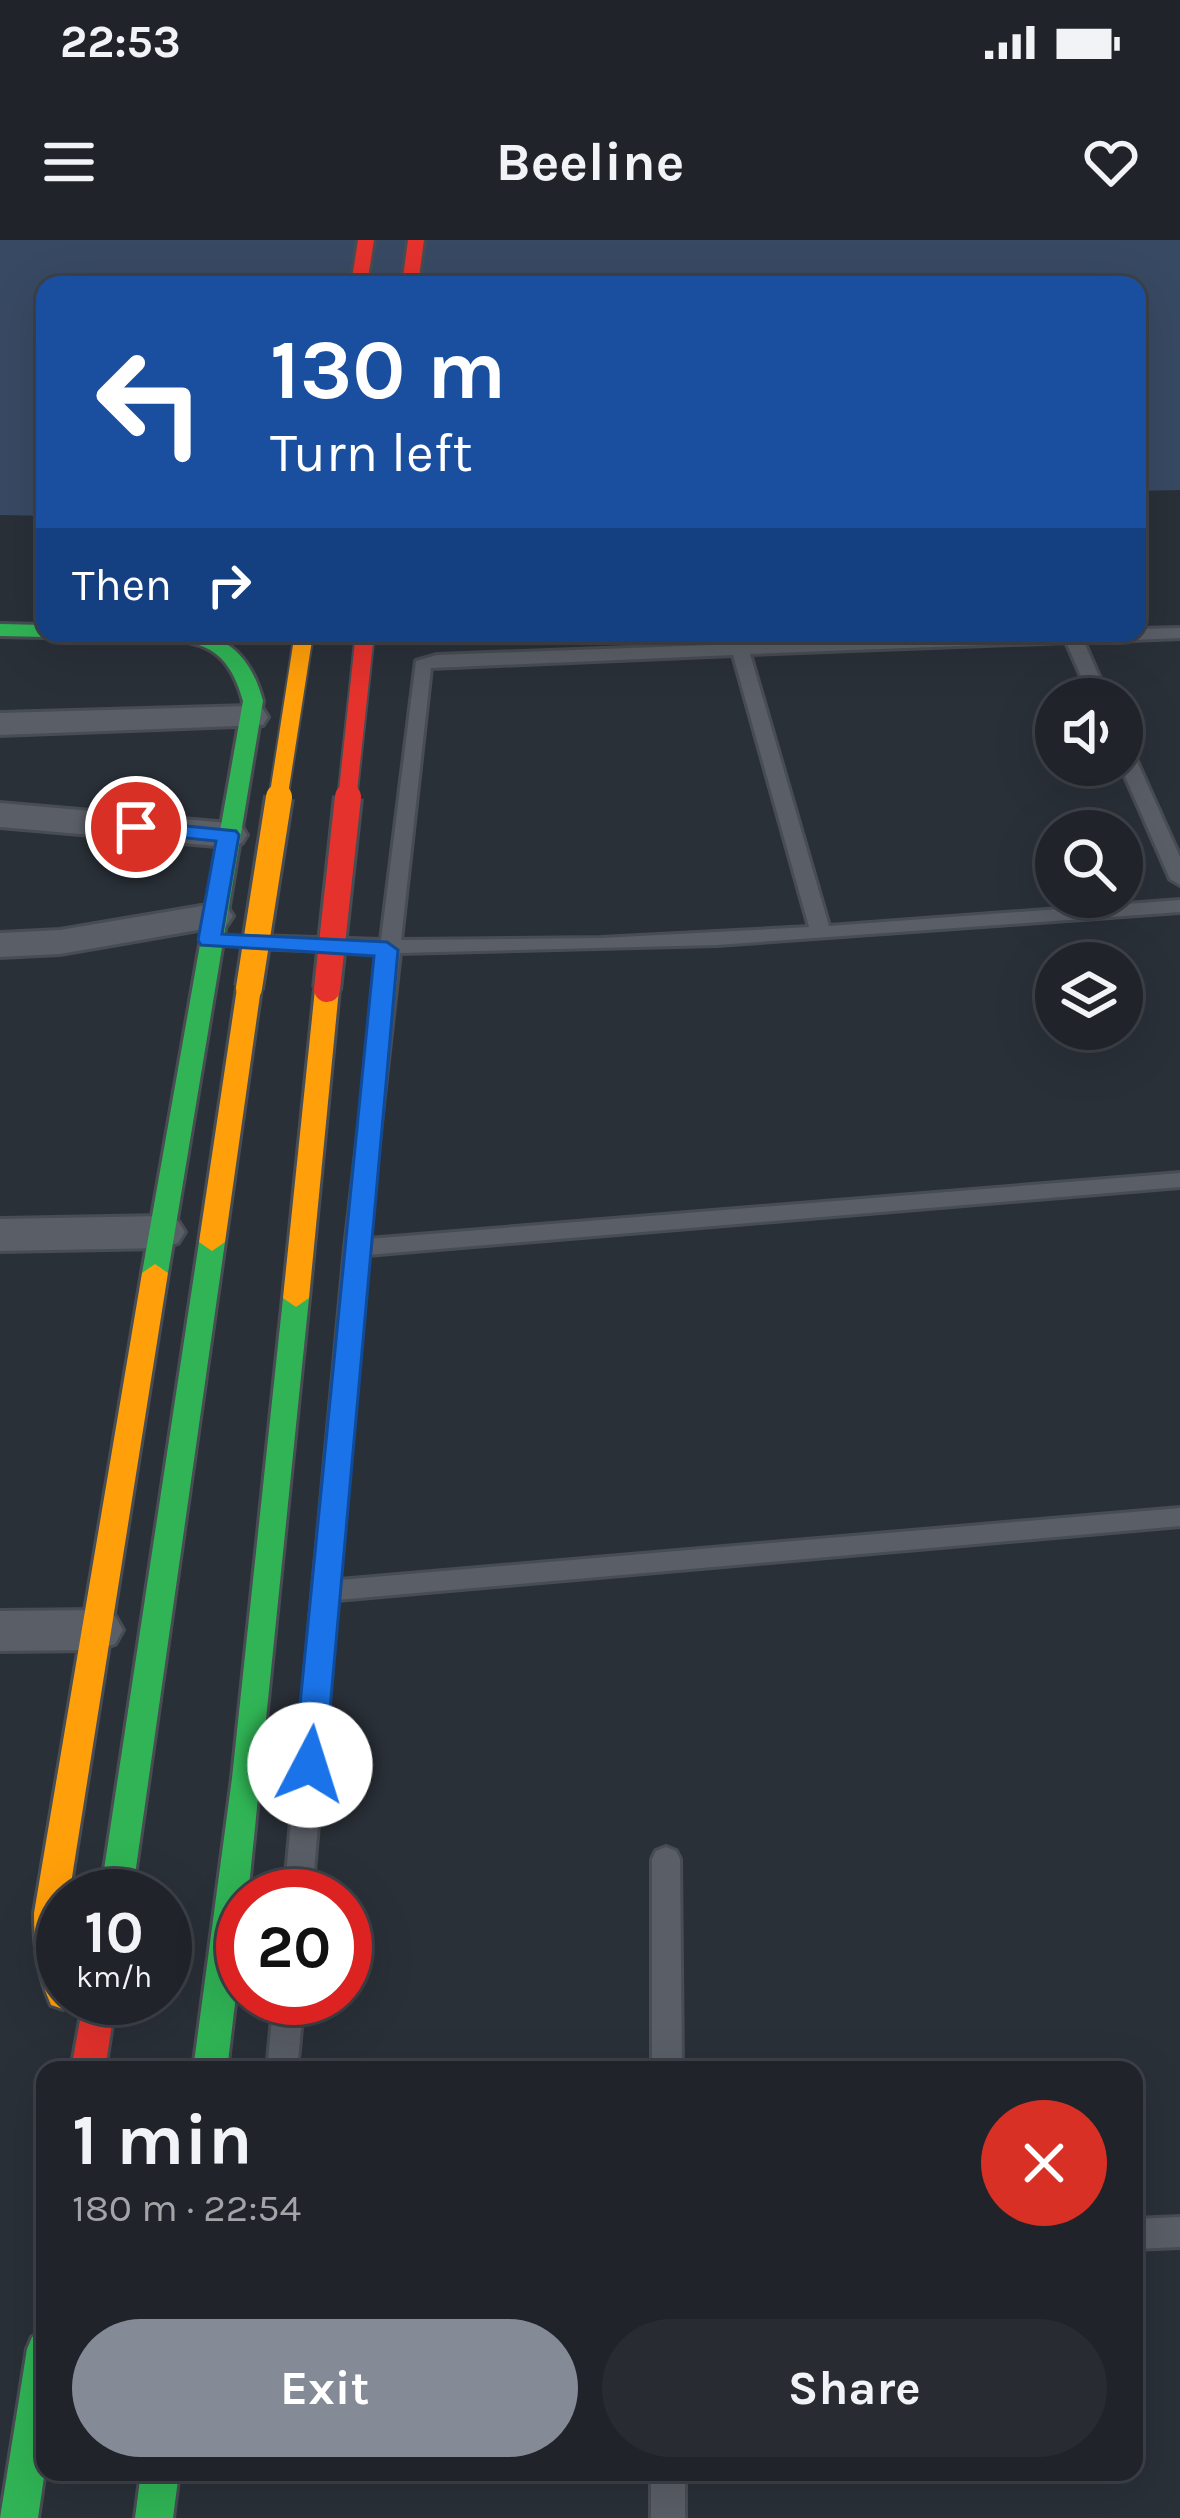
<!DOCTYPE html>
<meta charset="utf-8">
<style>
:root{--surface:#20242a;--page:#282c32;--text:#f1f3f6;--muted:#a2a4a8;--line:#3d4147;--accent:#848b96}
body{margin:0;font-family:Karla,sans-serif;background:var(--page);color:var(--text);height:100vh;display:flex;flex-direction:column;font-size:45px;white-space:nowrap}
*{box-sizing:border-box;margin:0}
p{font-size:39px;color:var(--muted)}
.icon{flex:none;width:66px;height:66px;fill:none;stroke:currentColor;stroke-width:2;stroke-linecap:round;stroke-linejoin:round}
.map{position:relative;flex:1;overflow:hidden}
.details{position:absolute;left:36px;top:1821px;width:1107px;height:420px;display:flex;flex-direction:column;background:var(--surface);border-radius:24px;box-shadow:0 12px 48px #0002,0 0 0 3px var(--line)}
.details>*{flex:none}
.hud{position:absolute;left:36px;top:36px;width:1110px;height:366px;border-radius:24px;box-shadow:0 12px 48px #0002,0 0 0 3px var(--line);background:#1a4fa0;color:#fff;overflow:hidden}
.buttons{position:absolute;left:1035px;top:438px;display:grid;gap:24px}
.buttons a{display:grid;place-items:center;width:108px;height:108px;border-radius:50%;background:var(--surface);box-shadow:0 12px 48px #0002,0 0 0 3px var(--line);font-size:60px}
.speed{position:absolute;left:36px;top:1629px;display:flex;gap:24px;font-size:60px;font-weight:700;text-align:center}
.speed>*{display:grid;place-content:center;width:156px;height:156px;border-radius:50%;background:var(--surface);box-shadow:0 12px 48px #0002,0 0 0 3px var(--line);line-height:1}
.speed small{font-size:30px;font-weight:400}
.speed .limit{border:18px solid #d22;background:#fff;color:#111}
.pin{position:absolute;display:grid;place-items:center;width:102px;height:102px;color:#fff;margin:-51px;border:6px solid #fff;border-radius:50%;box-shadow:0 3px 12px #0007}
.me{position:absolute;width:132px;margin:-66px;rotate:5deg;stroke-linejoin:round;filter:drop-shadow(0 0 9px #0008)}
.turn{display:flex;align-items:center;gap:42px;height:252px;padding:0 36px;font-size:54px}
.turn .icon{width:156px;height:156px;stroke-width:2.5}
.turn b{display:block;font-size:84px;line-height:102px}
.then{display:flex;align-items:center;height:114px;padding:0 36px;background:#0003;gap:24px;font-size:45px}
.round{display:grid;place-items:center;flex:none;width:126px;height:126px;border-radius:63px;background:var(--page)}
.head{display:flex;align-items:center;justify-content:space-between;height:204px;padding:0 36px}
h1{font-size:72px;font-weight:700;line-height:90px}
.button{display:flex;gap:24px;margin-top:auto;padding:24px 36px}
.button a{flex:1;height:138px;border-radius:72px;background:var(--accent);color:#fff;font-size:48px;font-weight:700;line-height:138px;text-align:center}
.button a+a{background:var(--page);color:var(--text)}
.status{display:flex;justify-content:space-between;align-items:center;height:84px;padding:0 60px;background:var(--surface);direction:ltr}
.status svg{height:33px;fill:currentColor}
header{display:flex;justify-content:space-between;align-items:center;height:156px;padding:0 36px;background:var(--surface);font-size:54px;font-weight:700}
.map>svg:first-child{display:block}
.water{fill:#384963}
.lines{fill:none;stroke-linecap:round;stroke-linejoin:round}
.lane-casing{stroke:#484c53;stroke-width:6}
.street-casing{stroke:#484c53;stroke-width:6}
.fast-casing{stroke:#484c53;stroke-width:6}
.slow-casing{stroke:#484c53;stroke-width:6}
.jam-casing{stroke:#484c53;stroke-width:6}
.lane{fill:#5a5e66;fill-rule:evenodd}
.street{fill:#5a5e66;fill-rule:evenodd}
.fast{fill:#30b455;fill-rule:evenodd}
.slow{fill:#ff9f0a;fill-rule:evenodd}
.jam{fill:#e5322d;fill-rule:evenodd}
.slow-bridge-far1-casing{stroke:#484c53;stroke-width:22;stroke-linecap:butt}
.slow-bridge-casing{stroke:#484c53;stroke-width:32;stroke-linecap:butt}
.jam-bridge-far1-casing{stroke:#484c53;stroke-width:22;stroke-linecap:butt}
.jam-bridge-casing{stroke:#484c53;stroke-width:32;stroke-linecap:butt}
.slow-bridge-far1{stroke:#ff9f0a;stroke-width:18}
.slow-bridge{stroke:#ff9f0a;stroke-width:26}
.jam-bridge-far1{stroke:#e5322d;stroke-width:18}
.jam-bridge{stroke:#e5322d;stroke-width:26}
.route{fill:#1a73e8;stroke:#114b97;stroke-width:3}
</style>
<div class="status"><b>22:53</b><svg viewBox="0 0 49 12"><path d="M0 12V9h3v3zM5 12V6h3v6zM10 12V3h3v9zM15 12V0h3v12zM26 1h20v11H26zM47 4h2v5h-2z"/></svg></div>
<header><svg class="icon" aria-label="menu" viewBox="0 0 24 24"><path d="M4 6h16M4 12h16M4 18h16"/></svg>Beeline<svg class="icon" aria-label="heart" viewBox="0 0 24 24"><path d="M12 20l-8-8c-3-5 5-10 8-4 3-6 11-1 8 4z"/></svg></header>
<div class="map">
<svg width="1180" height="2278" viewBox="0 0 1180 2278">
<rect width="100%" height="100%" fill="#2a3038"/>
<path class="water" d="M0 0H1180V250L1137 251V45H45V276L0 275Z"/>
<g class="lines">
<defs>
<g id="lane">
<path d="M1180 388V398L1084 402 1109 459H1091L1066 402 750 414 829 686 1180 660V672L717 705 400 713 368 999 1180 933V947L367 1015 339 1340 1180 1268V1286L337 1360 312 1656H284L345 1008 379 713 254 708 244 702 254 696 381 700 416 421 437 415 1033 393H1137V389ZM733 415 809 687 601 698 401 700 431 428Z"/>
<path d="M1122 502 1131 508 1180 617V645L1170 639 1120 525Z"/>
<path d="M666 1607 676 1611 680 1619 682 1830H652V1619L656 1611Z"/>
<path d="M274 1758H304L297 1830H267Z"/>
<path d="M1180 1977V2007L1134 2009V1979Z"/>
<rect x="651" y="2232" width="34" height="46"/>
</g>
<g id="street">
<path d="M250 466 263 469 268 477 263 485 0 495V473Z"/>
<path d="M0 563 228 583 242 587 247 595 242 603 228 607 0 587Z"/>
<path d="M213 664 227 667 233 676 227 685 60 714 0 717V693L60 690Z"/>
<path d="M162 976 178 981 185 992 178 1003 162 1008 0 1011V979Z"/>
<path d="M97 1370 115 1376 123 1390 115 1404 97 1410 0 1411V1371Z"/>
</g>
<g id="fast">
<path d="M0 384 45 385V393H54L45 397 0 396Z"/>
<path d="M103 393C176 393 240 374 263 461L168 1033 155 1042 142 1033 243 461C227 402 195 399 140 399 126 399 114 401 103 393Z"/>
<path d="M212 993 225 1002 132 1656H100L199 1002Z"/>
<path d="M296 1049 309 1058 248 1656H243V1697L227 1830H193L232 1538 283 1058Z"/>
<path d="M45 2092V2230L38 2278H0L27 2109 32 2097Z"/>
<path d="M141 2232H179L173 2278H135Z"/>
</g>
<g id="slow">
<path d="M249 741 261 748 225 1002 212 1011 199 1002 237 748Z"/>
<path d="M327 742 339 749 309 1058 296 1067 283 1058 315 749Z"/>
<path d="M155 1024 168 1033 69 1656H63V1758H78L75 1765 63 1769 51 1765C38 1736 34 1705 34 1673L142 1033Z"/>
</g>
<g id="jam">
<path d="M358 0H374L367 45H351Z"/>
<path d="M408 0H424L418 45H402Z"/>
<path d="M84 1758H116L105 1830H71Z"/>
</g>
</defs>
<use href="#lane" class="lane-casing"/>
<use href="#street" class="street-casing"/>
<use href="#fast" class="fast-casing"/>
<use href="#slow" class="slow-casing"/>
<use href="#jam" class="jam-casing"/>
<use href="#lane" class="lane"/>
<use href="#street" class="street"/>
<use href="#fast" class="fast"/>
<use href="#slow" class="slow"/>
<use href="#jam" class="jam"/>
<defs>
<path id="slow-bridge-far1" d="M278 560 304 393"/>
<path id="slow-bridge" d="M249 748 279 557"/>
<path id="jam-bridge-far1" d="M347 560 365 393"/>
<path id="jam-bridge" d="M327 749 348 557"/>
</defs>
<use href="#slow-bridge-far1" class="slow-bridge-far1-casing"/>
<use href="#slow-bridge" class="slow-bridge-casing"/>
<use href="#jam-bridge-far1" class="jam-bridge-far1-casing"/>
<use href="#jam-bridge" class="jam-bridge-casing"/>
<use href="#slow-bridge-far1" class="slow-bridge-far1"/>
<use href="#slow-bridge" class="slow-bridge"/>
<use href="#jam-bridge-far1" class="jam-bridge-far1"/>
<use href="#jam-bridge" class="jam-bridge"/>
</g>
<path class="route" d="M136 581 236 591 239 595 222 694 387 702 398 710 325 1525 321 1534 310 1538 299 1534 294 1525 374 716 201 705 198 700 216 601 129 592V583Z"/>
</svg>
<div class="buttons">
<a><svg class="icon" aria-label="sound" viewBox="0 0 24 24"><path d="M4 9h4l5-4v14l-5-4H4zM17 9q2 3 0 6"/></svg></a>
<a><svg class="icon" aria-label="search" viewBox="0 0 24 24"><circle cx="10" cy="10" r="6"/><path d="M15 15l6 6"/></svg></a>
<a><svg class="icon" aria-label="layers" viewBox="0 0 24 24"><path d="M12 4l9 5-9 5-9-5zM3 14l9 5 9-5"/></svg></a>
</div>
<div class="speed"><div>10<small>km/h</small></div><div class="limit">20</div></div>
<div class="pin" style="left:136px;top:587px;background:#d93025"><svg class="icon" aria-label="arrive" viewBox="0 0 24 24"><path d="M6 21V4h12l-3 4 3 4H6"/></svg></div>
<svg class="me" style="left:310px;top:1525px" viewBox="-20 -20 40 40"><circle r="19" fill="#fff"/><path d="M0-13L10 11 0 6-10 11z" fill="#1a73e8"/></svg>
<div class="hud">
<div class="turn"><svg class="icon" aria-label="left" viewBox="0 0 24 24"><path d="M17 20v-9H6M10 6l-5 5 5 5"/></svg><div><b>130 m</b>Turn left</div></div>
<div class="then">Then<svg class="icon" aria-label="right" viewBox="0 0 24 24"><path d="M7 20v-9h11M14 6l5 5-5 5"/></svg></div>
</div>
<section class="details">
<div class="head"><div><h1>1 min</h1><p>180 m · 22:54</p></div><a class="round" style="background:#d93025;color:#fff"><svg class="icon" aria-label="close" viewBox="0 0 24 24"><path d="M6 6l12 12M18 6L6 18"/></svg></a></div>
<div class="button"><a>Exit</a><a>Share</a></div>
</section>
</div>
